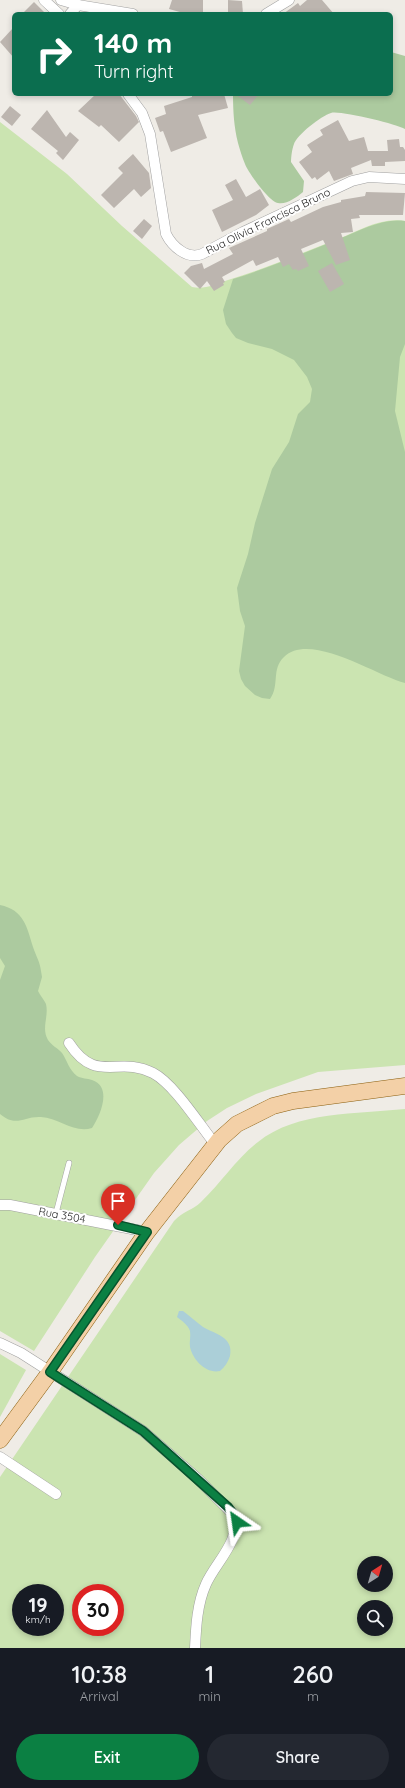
<!DOCTYPE html>
<meta charset="utf-8">
<style>
:root{--surface:#171b24;--page:#242831;--text:#f1f3f6;--muted:#9ea1a6;--accent:#0b8043}
body{margin:0;font-family:Quicksand,sans-serif;background:var(--page);color:var(--text);height:100vh;display:flex;flex-direction:column;font-size:15px;white-space:nowrap}
*{box-sizing:border-box;margin:0}
p{font-size:13px;color:var(--muted)}
.icon{flex:none;width:22px;height:22px;fill:none;stroke:currentColor;stroke-width:2;stroke-linecap:round;stroke-linejoin:round}
.map{position:relative;height:1648px;overflow:hidden}
.side{display:flex;flex-direction:column;background:var(--surface);flex:1}
.side>*{flex:none}
.top-card{position:absolute;left:12px;top:12px;width:381px;height:84px;border-radius:6px;box-shadow:0 2px 6px #0003;background:#0b6e4f;color:#fff;overflow:hidden}
.needle{width:26px;rotate:37deg}
.controls{position:absolute;left:357px;top:1556px;display:grid;gap:8px}
.controls a{display:grid;place-items:center;width:36px;height:36px;border-radius:50%;background:var(--surface);box-shadow:0 2px 6px #0003;font-size:20px}
.speed{position:absolute;left:12px;top:1584px;display:flex;gap:8px;font-size:20px;font-weight:700;text-align:center}
.speed>*{display:grid;place-content:center;width:52px;height:52px;border-radius:50%;background:var(--surface);box-shadow:0 2px 6px #0003;line-height:1}
.speed small{font-size:10px;font-weight:400}
.speed .limit{border:6px solid #d22;background:#fff;color:#111}
.pin{position:absolute;display:grid;place-items:center;width:34px;height:34px;color:#fff;margin:-41px -17px;border-radius:50% 50% 50% 0;rotate:-45deg;box-shadow:0 0 4px #0007}
.pin .icon{rotate:45deg}
.me{position:absolute;width:44px;margin:-22px;rotate:328deg;stroke-linejoin:round;filter:drop-shadow(0 0 3px #0008)}
.turn{display:flex;align-items:center;gap:14px;height:84px;padding:0 16px;font-size:18px}
.turn .icon{width:52px;height:52px;stroke-width:2.5}
.turn b{display:block;font-size:28px;line-height:34px}
.eta{display:flex;justify-content:space-evenly;align-items:center;height:68px;text-align:center}
.eta b{font-size:24px;font-weight:600;line-height:28px}
.button{display:flex;gap:8px;margin-top:auto;padding:8px 16px}
.button a{flex:1;height:46px;border-radius:24px;background:var(--accent);color:#fff;font-size:16px;font-weight:600;line-height:46px;text-align:center}
.button a+a{background:var(--page);color:var(--text)}
.map>svg:first-child{display:block}
.grass{fill:#cbe4b1;fill-rule:evenodd}
.forest{fill:#acca9f}
.water{fill:#abcfd8}
.building{fill:#bcb5af}
.lines{fill:none;stroke-linecap:round;stroke-linejoin:round}
.service-casing{stroke:#a0a0a0;stroke-width:6}
.minor-casing{stroke:#a0a0a0;stroke-width:11}
.primary-casing{stroke:#8b5f0f;stroke-width:17}
.service{stroke:#fff;stroke-width:5}
.minor{stroke:#fff;stroke-width:10}
.primary{stroke:#f3d0a7;stroke-width:16}
.route-casing{stroke:#07532c;stroke-width:10}
.route{stroke:#0b8043;stroke-width:7}
.labels{text-anchor:middle;dominant-baseline:central;stroke-width:4;stroke-linejoin:round;paint-order:stroke}
.street-label{font-size:11px;fill:#1f1f1f;stroke:#fff}
</style>
<div class="map">
<svg width="405" height="1648" viewBox="0 0 405 1648">
<rect width="100%" height="100%" fill="#efece6"/>
<g class="grass">
<path d="M0 122 67 174 122 226 192 287C204 290 216 284 228 280 265 269 301 253 338 239 359 231 380 217 405 221V1065L318 1072 256 1094 227 1108 207 1121 179 1145 154 1173 95 1257 34 1351 0 1331Z"/>
<path d="M405 1109V1648H0V1477L174 1221C183 1211 193 1210 201 1202 221 1183 236 1159 258 1142 296 1111 358 1114 405 1109ZM364 1563H386V1585H364ZM21 1593H55V1627H21ZM81 1593H115V1627H81ZM364 1607H386V1629H364Z"/>
<path d="M0 1354 26 1370 0 1417Z"/>
</g>
<g class="forest">
<path d="M391 52 405 56V129C396 124 339 110 331 113 321 116 297 135 294 144 292 149 291 157 291 162L304 181 303 192C297 197 286 205 278 203 269 202 248 172 245 164 242 157 240 150 238 143 234 127 233 111 233 94H391Z"/>
<path d="M405 221V344L400 357 395 411 405 452V683C377 676 310 631 284 657 271 669 280 685 270 699L262 698 255 695 245 686 241 679 239 671 245 626 240 611 237 588 248 554 255 523 272 469 289 442 298 414 310 402 312 389 307 377 294 360 272 349 248 343 236 338 232 333 226 324 223 310 233 279C269 268 306 252 341 238 362 230 382 218 405 221Z"/>
<path d="M0 905C24 910 27 927 33 947 36 956 40 962 41 971L42 977 38 991C40 995 44 1000 46 1004 49 1017 41 1028 48 1040 52 1046 58 1048 62 1053 67 1060 69 1070 77 1076 82 1079 87 1078 92 1080 113 1087 100 1116 92 1128 75 1134 59 1118 41 1117 23 1116 17 1128 0 1114V980L5 966 0 958Z"/>
</g>
<path class="water" d="M179 1311H183C190 1316 196 1322 203 1327 215 1334 234 1337 230 1356 228 1362 225 1367 220 1371 206 1374 193 1360 190 1347 189 1342 191 1337 190 1331 188 1325 182 1321 177 1317Z"/>
<g class="building">
<path d="M172 0H203V14H187L169 9Z"/>
<path d="M228 0 242 1 243 14H228Z"/>
<path d="M307 0H322L334 14H283L298 3 300 6Z"/>
<path d="M34 2 46 14H22Z"/>
<path d="M14 27V58L0 42Z"/>
<path d="M96 94H119L136 116 139 122 119 142 101 125 99 127 78 111Z"/>
<path d="M192 94H224L228 108 198 115 207 138 171 152 163 131 160 132 155 118 166 114 164 106 192 97Z"/>
<path d="M235 94H259L250 105Z"/>
<path d="M10 106 21 115 12 126 1 117Z"/>
<path d="M47 110 66 137 70 132 79 140 63 160 56 153 58 151 31 129Z"/>
<path d="M338 120 349 141 364 137 368 151H388L387 140 399 139 400 147H403L405 150V161L385 162V166H372L371 160 351 168 353 174 334 181 329 171 317 180 315 177 312 179 299 162 312 152 307 145 323 135 320 130Z"/>
<path d="M133 154 149 173 151 188 141 197 134 189 114 208 101 195 123 173 118 168Z"/>
<path d="M236 179 246 197 260 189 269 205 256 215 222 232 212 210 233 200 225 185Z"/>
<path d="M366 192 405 193 403 215H359L360 218 351 219 353 232 341 233 350 260 336 265 323 240 301 249 309 266 298 271 296 269 293 270 289 264 283 267 278 257 256 266 253 260 222 277 225 282 223 283 224 285 214 291 207 281 200 289 184 273 191 266 202 263 204 269 233 254 229 248 267 231V229L289 219 291 222 323 207 341 202V200L365 196Z"/>
<path d="M144 219 152 226 142 239 133 231Z"/>
<path d="M332 263 344 284 330 292 318 271Z"/>
</g>
<g class="lines">
<defs>
<path id="service" d="M56 1213 69 1163"/>
<g id="minor">
<path d="M44 0 59 14"/>
<path d="M61 0 78 5 133 14"/>
<path d="M70 14 78 5"/>
<path d="M266 14 289 0"/>
<path d="M128 94 142 113 150 134 166 234C172 246 187 260 202 254L243 232 352 181 369 177 405 179"/>
<path d="M69 1043C96 1085 118 1055 153 1073 174 1084 199 1124 215 1144"/>
<path d="M0 1205H10L147 1232"/>
<path d="M0 1343 21 1353 143 1431 198 1479 234 1515C242 1540 215 1563 206 1584 197 1604 196 1627 195 1648"/>
<path d="M0 1457 56 1494"/>
</g>
<path id="primary" d="M0 1440 50 1372 147 1232 219 1140 237 1124 273 1106 293 1101 405 1086"/>
</defs>
<use href="#service" class="service-casing"/>
<use href="#minor" class="minor-casing"/>
<use href="#primary" class="primary-casing"/>
<use href="#service" class="service"/>
<use href="#minor" class="minor"/>
<use href="#primary" class="primary"/>
</g>
<g class="lines">
<defs>
<path id="route" d="M118 1225 147 1232 50 1372 143 1431 228 1507 234 1515 237 1522"/>
</defs>
<use href="#route" class="route-casing"/>
<use href="#route" class="route"/>
</g>
<g class="labels">
<g class="street-label">
<text transform="translate(268 221) rotate(-26)">Rua Olívia Francisca Bruno</text>
<text transform="translate(62 1215) rotate(10)">Rua 3504</text>
</g>
</g>
</svg>
<div class="controls">
<a><svg class="needle" viewBox="-14 -14 28 28"><path d="M0-13l5 13h-10z" fill="#e53935"/><path d="M0 13l5-13h-10z" fill="#9ea1a6"/></svg></a>
<a><svg class="icon" aria-label="search" viewBox="0 0 24 24"><circle cx="10" cy="10" r="6"/><path d="M15 15l6 6"/></svg></a>
</div>
<div class="speed"><div>19<small>km/h</small></div><div class="limit">30</div></div>
<div class="pin" style="left:118px;top:1225px;background:#d93025"><svg class="icon" aria-label="arrive" viewBox="0 0 24 24"><path d="M6 21V4h12l-3 4 3 4H6"/></svg></div>
<svg class="me" style="left:237px;top:1522px" viewBox="-20 -20 40 40"><path d="M0-17L14 15 0 8-14 15z" fill="#0b8043" stroke="#fff" stroke-width="4"/></svg>
<div class="top-card">
<div class="turn"><svg class="icon" aria-label="right" viewBox="0 0 24 24"><path d="M7 20v-9h11M14 6l5 5-5 5"/></svg><div><b>140 m</b>Turn right</div></div>
</div>
</div>
<section class="side">
<div class="eta">
<div><b>10:38</b><p>Arrival</p></div>
<div><b>1</b><p>min</p></div>
<div><b>260</b><p>m</p></div>
</div>
<div class="button"><a>Exit</a><a>Share</a></div>
</section>
